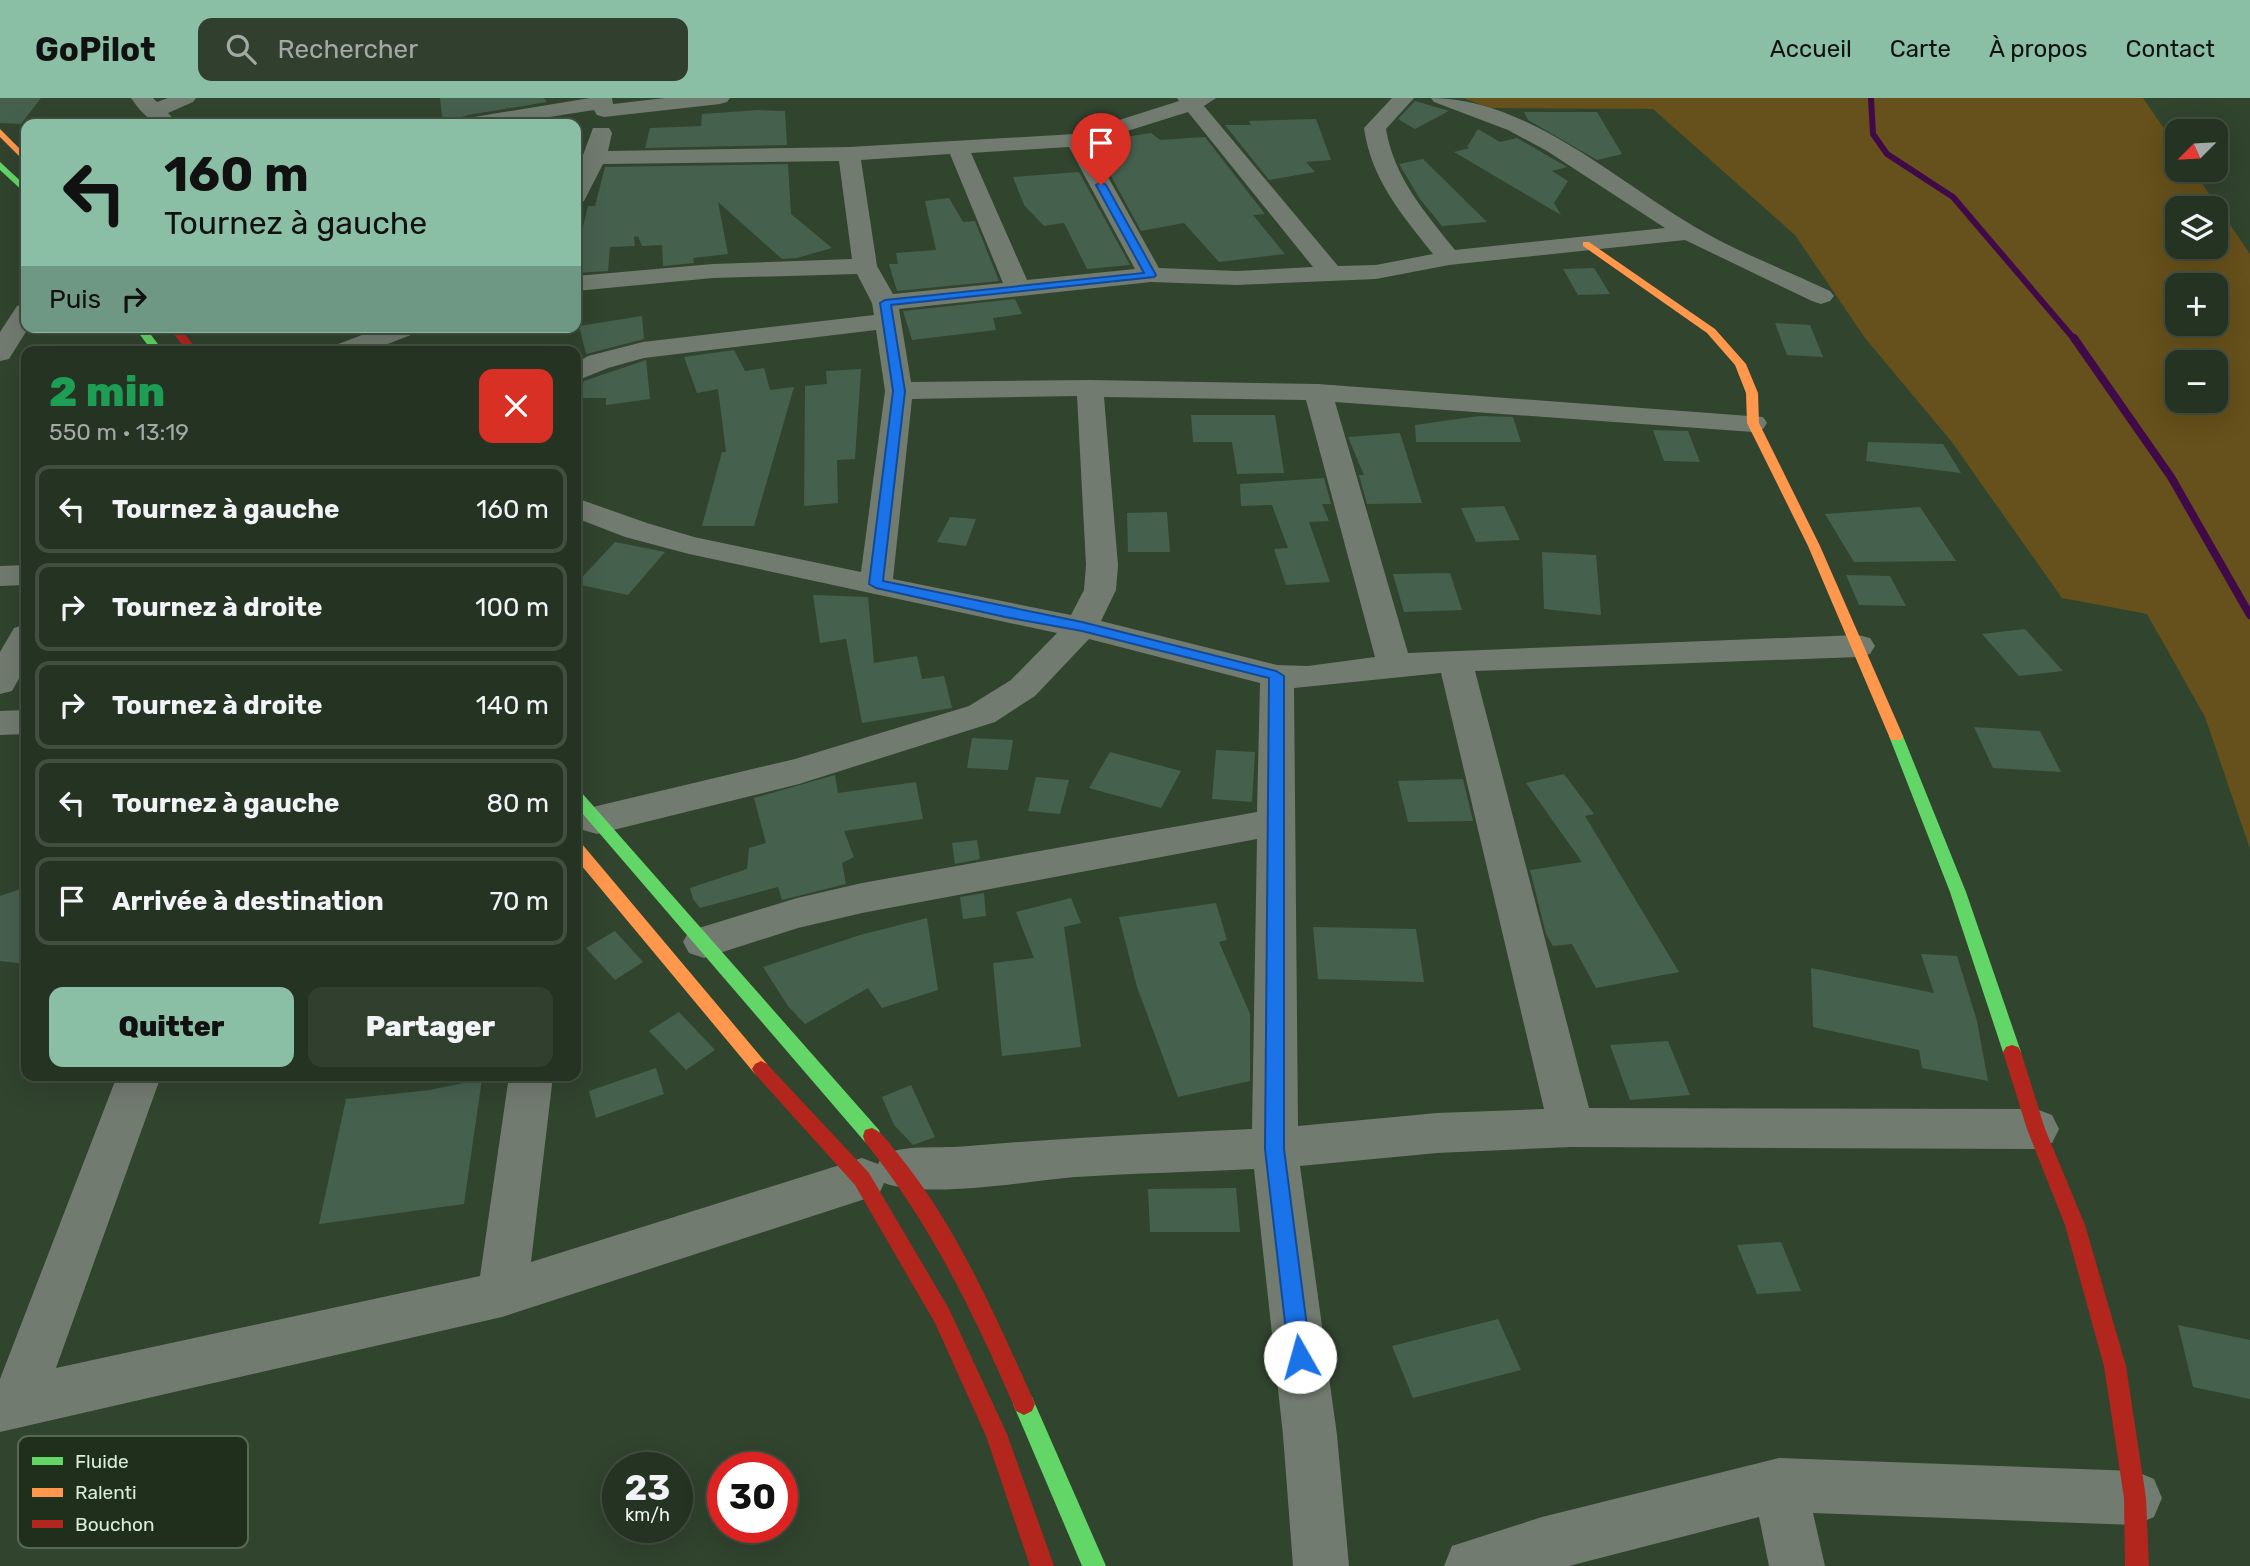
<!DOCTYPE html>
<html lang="fr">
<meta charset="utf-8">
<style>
:root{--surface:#253322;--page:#313f2f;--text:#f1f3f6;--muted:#a3aaa5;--line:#424e40;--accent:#8abfa5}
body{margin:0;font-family:Rubik,sans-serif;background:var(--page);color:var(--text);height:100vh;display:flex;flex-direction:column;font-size:26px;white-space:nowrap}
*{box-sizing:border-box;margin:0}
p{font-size:23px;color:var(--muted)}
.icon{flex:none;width:38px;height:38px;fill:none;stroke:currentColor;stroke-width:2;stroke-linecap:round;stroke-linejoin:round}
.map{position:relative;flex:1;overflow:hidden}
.panel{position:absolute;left:21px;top:248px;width:560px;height:735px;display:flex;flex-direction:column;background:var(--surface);border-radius:14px;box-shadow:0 7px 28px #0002,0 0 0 2px var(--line)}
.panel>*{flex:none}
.banner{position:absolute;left:21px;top:21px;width:560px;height:214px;border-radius:14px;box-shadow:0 7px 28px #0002,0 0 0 2px var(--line);background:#8abfa5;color:#111;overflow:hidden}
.needle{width:46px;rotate:246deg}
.buttons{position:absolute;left:2165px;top:21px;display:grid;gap:14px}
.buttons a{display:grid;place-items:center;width:63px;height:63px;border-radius:14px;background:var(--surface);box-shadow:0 7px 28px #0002,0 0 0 2px var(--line);font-size:35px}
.speed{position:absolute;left:602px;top:1354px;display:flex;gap:14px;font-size:35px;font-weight:700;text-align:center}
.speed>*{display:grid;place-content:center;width:91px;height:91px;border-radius:50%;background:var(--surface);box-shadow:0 7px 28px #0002,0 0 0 2px var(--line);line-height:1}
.speed small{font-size:18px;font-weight:400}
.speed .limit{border:10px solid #d22;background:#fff;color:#111}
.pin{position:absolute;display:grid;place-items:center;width:60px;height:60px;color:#fff;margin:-72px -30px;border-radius:50% 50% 50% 0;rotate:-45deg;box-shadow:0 0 7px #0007}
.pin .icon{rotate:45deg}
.me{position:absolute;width:77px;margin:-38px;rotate:353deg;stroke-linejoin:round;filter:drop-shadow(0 0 5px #0008)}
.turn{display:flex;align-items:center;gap:24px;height:147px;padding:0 28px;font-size:32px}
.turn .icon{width:91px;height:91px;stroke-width:2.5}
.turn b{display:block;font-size:49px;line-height:60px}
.then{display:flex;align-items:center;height:66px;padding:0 28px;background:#0003;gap:14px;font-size:26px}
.round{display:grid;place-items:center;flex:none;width:74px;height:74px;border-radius:14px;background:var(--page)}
.summary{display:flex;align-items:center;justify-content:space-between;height:119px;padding:0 28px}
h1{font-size:42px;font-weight:800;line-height:52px;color:#1e9e55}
.action{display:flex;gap:14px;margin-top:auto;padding:14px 28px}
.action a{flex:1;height:80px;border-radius:14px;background:var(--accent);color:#111;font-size:28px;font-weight:800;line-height:80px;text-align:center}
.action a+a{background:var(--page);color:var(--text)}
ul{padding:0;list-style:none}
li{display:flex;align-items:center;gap:21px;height:88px;margin:0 14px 10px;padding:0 14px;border:4px solid var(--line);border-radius:14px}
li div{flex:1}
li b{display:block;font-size:26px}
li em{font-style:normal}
header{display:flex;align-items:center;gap:42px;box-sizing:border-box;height:98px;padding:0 35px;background:var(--accent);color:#111}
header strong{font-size:33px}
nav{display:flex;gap:38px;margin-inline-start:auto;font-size:24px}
.search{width:490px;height:63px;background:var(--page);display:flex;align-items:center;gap:18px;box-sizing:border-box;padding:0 24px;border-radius:14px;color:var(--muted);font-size:26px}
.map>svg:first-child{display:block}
.green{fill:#66501b;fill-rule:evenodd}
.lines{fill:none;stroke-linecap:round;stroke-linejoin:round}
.stream-far1{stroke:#3f0a47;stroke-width:6}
.stream{stroke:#3f0a47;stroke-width:8}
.building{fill:#46604e}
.street{fill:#727b70;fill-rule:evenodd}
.fast{fill:#63d668;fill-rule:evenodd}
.slow{fill:#ff974d;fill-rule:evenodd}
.jam{fill:#b3261e;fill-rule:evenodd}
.route{fill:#1a73e8;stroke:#114b97;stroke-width:2}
.key{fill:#1f2f1c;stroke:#576854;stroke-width:2}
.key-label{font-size:19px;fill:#d9eed6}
</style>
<header>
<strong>GoPilot</strong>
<div class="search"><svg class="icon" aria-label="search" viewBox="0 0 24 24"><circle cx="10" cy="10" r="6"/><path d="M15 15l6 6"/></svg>Rechercher</div>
<nav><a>Accueil</a><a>Carte</a><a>À propos</a><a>Contact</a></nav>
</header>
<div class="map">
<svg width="2250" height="1468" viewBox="0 0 2250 1468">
<rect width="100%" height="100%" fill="#31442e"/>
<path class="green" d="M1463 0H2143L2177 49V72H2193L2250 156V751L2205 619 2147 516 2062 500 1951 343 1865 240 1795 137 1653 11 1489 10ZM2177 110H2216V149H2177ZM2177 187H2216V226H2177ZM2177 264H2216V303H2177Z"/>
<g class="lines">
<path class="stream-far1" d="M1871 0 1873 36 1887 56 1953 99 2075 242"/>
<path class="stream" d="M2074 240 2171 379 2250 517"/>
</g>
<g class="building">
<path d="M0 0H41L21 26 0 25Z"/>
<path d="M440 0H544L547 4 468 17 459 20 454 26H443Z"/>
<path d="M1415 3 1449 13 1415 31 1398 21Z"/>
<path d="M758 12 785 13 787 47 645 50 650 30 701 28 702 16Z"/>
<path d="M1524 14H1597L1622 56 1597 62 1528 22Z"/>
<path d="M1316 21 1331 62 1306 64 1315 74 1269 82 1225 27H1251L1249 23Z"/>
<path d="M1478 31 1500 44 1517 40 1567 69 1552 73 1568 83 1554 105 1561 117 1454 54 1470 50 1467 49Z"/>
<path d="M1151 35 1160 42 1205 39 1265 116 1253 117 1285 156 1219 164 1184 125 1141 133 1099 56 1124 54 1112 41Z"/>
<path d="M1423 61 1487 124 1442 128 1420 101 1399 66Z"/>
<path d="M788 66 791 116 832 150 797 160 782 161 718 104 728 156 693 160 694 165 663 168 662 147 642 148 638 138 634 139 635 148 610 149 608 173 576 175V157L588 108H595L605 69Z"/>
<path d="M1079 74 1130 167 1087 171 1064 125 1044 128 1024 107 1013 79Z"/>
<path d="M949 100 963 124 975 123 999 183 897 193 889 166H898L896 155 936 152 925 103Z"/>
<path d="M1594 170 1610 196 1578 197 1563 171Z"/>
<path d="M1015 201 1022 216 993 220 996 232 912 242 903 213Z"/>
<path d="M642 218 644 241 586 256 579 228Z"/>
<path d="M1775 225 1810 227 1823 259 1787 257Z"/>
<path d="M734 252 745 273 764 270 770 292 794 289 754 428H702L722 354H726L718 291 697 295 684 259Z"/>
<path d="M646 262 650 301 606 307V300H576L584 283Z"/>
<path d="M861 271 855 361 837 362 838 405 804 408 805 288 827 286 826 273Z"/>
<path d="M1191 317H1275L1284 375 1237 376 1232 344H1193Z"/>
<path d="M1479 318 1513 319 1521 344H1416L1415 327Z"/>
<path d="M1653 332 1688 333 1700 364 1664 363Z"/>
<path d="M1400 335 1422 405 1367 406 1359 377H1364L1348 339Z"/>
<path d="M1868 344 1943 346 1961 375 1866 363Z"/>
<path d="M1324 380 1331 406H1322L1329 423 1309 424 1330 484 1286 487 1274 451 1288 450 1272 407 1241 408 1240 386Z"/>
<path d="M1504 408 1520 442 1476 444 1461 410Z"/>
<path d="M1920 409 1956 463 1854 464 1825 416Z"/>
<path d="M1167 414 1170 454H1128L1127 415Z"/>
<path d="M950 419 976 421 966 448 937 444Z"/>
<path d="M615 444 665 454 628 497 576 486Z"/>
<path d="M1542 454 1596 457 1601 517 1544 511Z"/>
<path d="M1450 475 1462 512 1404 514 1393 476Z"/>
<path d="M1846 477 1890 478 1906 508 1859 507Z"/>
<path d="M813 497 868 499 874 565 917 558 922 581 944 578 952 610 862 625 846 541 820 545Z"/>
<path d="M2025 531 2063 573 2019 578 1982 536Z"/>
<path d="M1974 629 2040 633 2061 674 1993 670Z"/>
<path d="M972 640 1013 642 1008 672 967 670Z"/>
<path d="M1216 652 1255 654 1252 704 1212 701Z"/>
<path d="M1110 654 1181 673 1161 710 1089 690Z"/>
<path d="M1564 676 1594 716 1585 718 1679 874 1596 890 1572 846 1553 848 1546 836 1530 772 1582 764 1526 685Z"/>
<path d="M835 677 838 695 916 684 923 721 844 733 854 759 842 765 846 786 782 802 778 789 700 810 693 801 690 790 747 771 749 750 766 745 754 700Z"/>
<path d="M1036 679 1069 682 1060 716 1028 713Z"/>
<path d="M1463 681 1473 723 1408 724 1398 683Z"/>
<path d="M977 742 980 761 955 766 952 745Z"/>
<path d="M26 789V866L0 863V798Z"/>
<path d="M984 795 986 818 963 821 960 799Z"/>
<path d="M1071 800 1081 825 1064 829 1081 949 1002 958 993 865 1034 860 1016 814Z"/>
<path d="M1216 805 1227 842 1219 844 1250 916V983L1178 999 1137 889 1119 819Z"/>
<path d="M927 820 938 892 882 910 868 890 805 926 788 908 763 869 860 837Z"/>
<path d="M1313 829 1416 831 1424 884 1318 881Z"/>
<path d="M615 833 643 864 615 882 586 850Z"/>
<path d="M1921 856 1957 858 1977 923 1988 983 1922 970 1919 952 1813 929 1811 870 1934 895Z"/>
<path d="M679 914 715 952 686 972 649 933Z"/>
<path d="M1668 943 1690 997 1630 1002 1610 947Z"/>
<path d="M656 970 664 996 596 1020 589 993Z"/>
<path d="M482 981 464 1106 319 1126 346 1001 430 992Z"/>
<path d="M911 987 935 1039 913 1047 894 1027 882 999Z"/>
<path d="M1236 1090 1240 1134H1150L1148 1091Z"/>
<path d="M1781 1144 1801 1193 1757 1196 1737 1147Z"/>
<path d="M1498 1221 1521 1272 1413 1300 1392 1248Z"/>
<path d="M2178 1227 2250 1242V1301L2193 1289Z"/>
</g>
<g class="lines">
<g class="street">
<path d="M131 0H153L157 4 168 0H196L193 4 168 15 178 26C152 26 146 21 131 0Z"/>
<path d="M590 0H612L613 6 665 0H730L727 4 720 6 604 19 597 17 594 12 505 26H457L461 22 468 20Z"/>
<path d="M1177 0H1216L1204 8 1338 168 1376 167 1433 156C1402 117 1371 81 1364 30L1392 0H1414L1386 31C1394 80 1425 114 1455 152L1665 130 1547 53 1508 32 1434 4 1431 0C1527 0 1615 82 1695 129 1737 154 1786 172 1830 193L1834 198 1830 203 1821 206 1812 203 1685 142 1449 167 1376 181 1237 187 1151 184 899 211 911 284 1090 282 1318 286 1763 319 1767 325 1763 331 1753 334 1335 304 1408 555 1858 537 1870 540 1875 548 1870 556 1858 559 1475 573 1589 1010 2036 1011 2052 1017 2059 1031 2052 1045 2036 1051 1571 1049 1437 1055 1300 1068 1337 1337 1349 1468H1293L1283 1337 1254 1071C1195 1074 1136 1075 1076 1079 1026 1083 929 1101 884 1085L879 1096 862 1102 502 1219 0 1334V1281L117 978H161L56 1270 480 1178 509 978H553L531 1164 862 1060 878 1066 883 1056C911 1046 940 1051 968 1048 1063 1040 1157 1035 1252 1031L1257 741 862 815 798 830 704 860 689 855 683 844 689 833 797 800 862 785 1257 714 1260 585 1089 541 1035 598 995 624 799 686 597 736 583 732 578 722 583 712 597 708 795 661 969 608 1011 582 1057 535 689 456 625 439 576 420V400L647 425 694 439 861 474 885 293 876 232 644 260 608 270 576 283V265L588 258 643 244 874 217 872 205 857 176 713 180 576 193V178L713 166 852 161 839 63 603 66 584 103 576 105V76L593 30H609L612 35 608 53 849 49 1075 36 1179 3ZM1188 14 1313 169 1237 173 1159 170 1089 45ZM1069 49 1135 171 1027 182 971 55ZM950 56 1003 185 893 196 877 168 861 62ZM1077 298 1086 467 1084 492 1071 517 893 481 912 301ZM1104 299 1306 302 1375 559 1308 568 1277 567 1101 523 1116 492 1118 467ZM1441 575 1544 1011 1437 1015 1298 1028 1294 590Z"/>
<path d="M26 205V229H29L9 261 0 263V234L17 208Z"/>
<path d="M383 229H420L416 235 367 254H329L333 248Z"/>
<path d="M26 467V487L0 488V468Z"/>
<path d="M26 526V568L12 593 0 596V554L14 530Z"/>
<path d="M26 612V636L0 637V613Z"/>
<path d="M1779 1360 2135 1373 2154 1381 2162 1400 2154 1419 2135 1427 1813 1415 1825 1468H1769L1759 1419 1569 1468H1444L1452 1448 1542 1419Z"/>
</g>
<g class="fast">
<path d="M0 64 26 88V96L0 72Z"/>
<path d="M134 229H145L164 254H153Z"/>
<path d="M1896 633 1903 638 1966 794 2021 954 2018 959 2012 961 2006 959 2003 954 1950 794 1889 638Z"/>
<path d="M576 693 581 694 879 1032 881 1038 879 1044 872 1046 865 1044 576 708Z"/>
<path d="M1024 1295 1032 1299 1106 1468H1082L1013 1306 1016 1299Z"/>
</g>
<g class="slow">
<path d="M0 31 26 57V65L0 39Z"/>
<path d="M1583 144H1589L1715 231 1746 266 1758 295 1759 325 1820 448 1903 638 1901 642H1891L1889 638 1808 448 1747 325 1746 295 1735 267 1707 235 1583 148Z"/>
<path d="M576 744 582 746 767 966 770 971 767 976 761 979 755 976 576 761Z"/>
</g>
<g class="jam">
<path d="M168 229H179L199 254H188Z"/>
<path d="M2012 947 2018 949 2021 954 2045 1031 2085 1127 2126 1268 2146 1400 2149 1468H2125L2124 1400 2104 1268 2065 1127 2027 1031 2003 954 2006 949Z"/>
<path d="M761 963 767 966 869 1075 949 1211 1007 1336 1054 1468H1030L986 1338 935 1225 855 1087 755 976 752 971 755 966Z"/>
<path d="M872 1030C883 1034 890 1047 898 1056 956 1127 994 1215 1032 1299L1035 1306 1032 1313 1024 1317 1016 1313C975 1218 931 1126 865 1044L863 1038 865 1032Z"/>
</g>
</g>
<path class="route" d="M1101 84 1106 87 1156 177 1154 179 891 207 905 293 883 483 1082 524 1276 573 1284 578V1051L1311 1259 1307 1266 1300 1269 1292 1266 1289 1259 1265 1051 1269 580 1082 533 1005 519 876 490 869 486 893 293 880 205 885 202 1144 175 1096 87Z"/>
<rect x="18" y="1338" width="230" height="112" rx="10" class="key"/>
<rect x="32" y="1359" width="31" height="8" fill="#63d668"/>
<rect x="32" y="1390" width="31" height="9" fill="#ff974d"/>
<rect x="32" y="1422" width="31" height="8" fill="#b3261e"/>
<g class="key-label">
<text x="75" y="1370">Fluide</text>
<text x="75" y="1401">Ralenti</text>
<text x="75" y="1433">Bouchon</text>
</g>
</svg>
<div class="buttons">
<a><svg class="needle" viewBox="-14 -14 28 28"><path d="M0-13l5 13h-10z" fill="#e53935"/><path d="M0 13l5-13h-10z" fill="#a3aaa5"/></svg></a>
<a><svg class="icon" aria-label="layers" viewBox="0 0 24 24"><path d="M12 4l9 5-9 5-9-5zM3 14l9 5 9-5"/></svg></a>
<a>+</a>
<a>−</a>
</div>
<div class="speed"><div>23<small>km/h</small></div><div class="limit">30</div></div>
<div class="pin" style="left:1101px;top:87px;background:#d93025"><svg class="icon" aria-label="arrive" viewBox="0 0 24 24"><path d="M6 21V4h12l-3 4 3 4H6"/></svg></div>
<svg class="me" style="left:1300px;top:1259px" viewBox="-20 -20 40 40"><circle r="19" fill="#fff"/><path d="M0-13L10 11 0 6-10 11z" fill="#1a73e8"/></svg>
<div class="banner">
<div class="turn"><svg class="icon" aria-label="left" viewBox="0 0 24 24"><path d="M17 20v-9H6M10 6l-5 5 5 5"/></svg><div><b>160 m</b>Tournez à gauche</div></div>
<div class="then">Puis<svg class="icon" aria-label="right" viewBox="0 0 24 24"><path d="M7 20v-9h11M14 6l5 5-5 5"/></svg></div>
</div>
<section class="panel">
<div class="summary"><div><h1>2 min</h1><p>550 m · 13:19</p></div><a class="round" style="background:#d93025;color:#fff"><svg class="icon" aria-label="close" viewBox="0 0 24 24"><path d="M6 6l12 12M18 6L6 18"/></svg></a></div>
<ul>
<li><svg class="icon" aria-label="left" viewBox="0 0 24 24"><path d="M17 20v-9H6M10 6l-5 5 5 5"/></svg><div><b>Tournez à gauche</b></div><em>160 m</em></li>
<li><svg class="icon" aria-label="right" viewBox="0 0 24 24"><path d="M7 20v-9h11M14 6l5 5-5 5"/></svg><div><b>Tournez à droite</b></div><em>100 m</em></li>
<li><svg class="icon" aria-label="right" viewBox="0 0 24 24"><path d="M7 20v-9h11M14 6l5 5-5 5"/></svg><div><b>Tournez à droite</b></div><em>140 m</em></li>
<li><svg class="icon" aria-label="left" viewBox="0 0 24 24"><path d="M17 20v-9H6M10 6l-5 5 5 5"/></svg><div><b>Tournez à gauche</b></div><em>80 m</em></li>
<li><svg class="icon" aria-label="arrive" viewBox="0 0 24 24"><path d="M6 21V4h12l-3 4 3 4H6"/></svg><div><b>Arrivée à destination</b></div><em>70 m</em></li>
</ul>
<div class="action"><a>Quitter</a><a>Partager</a></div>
</section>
</div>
